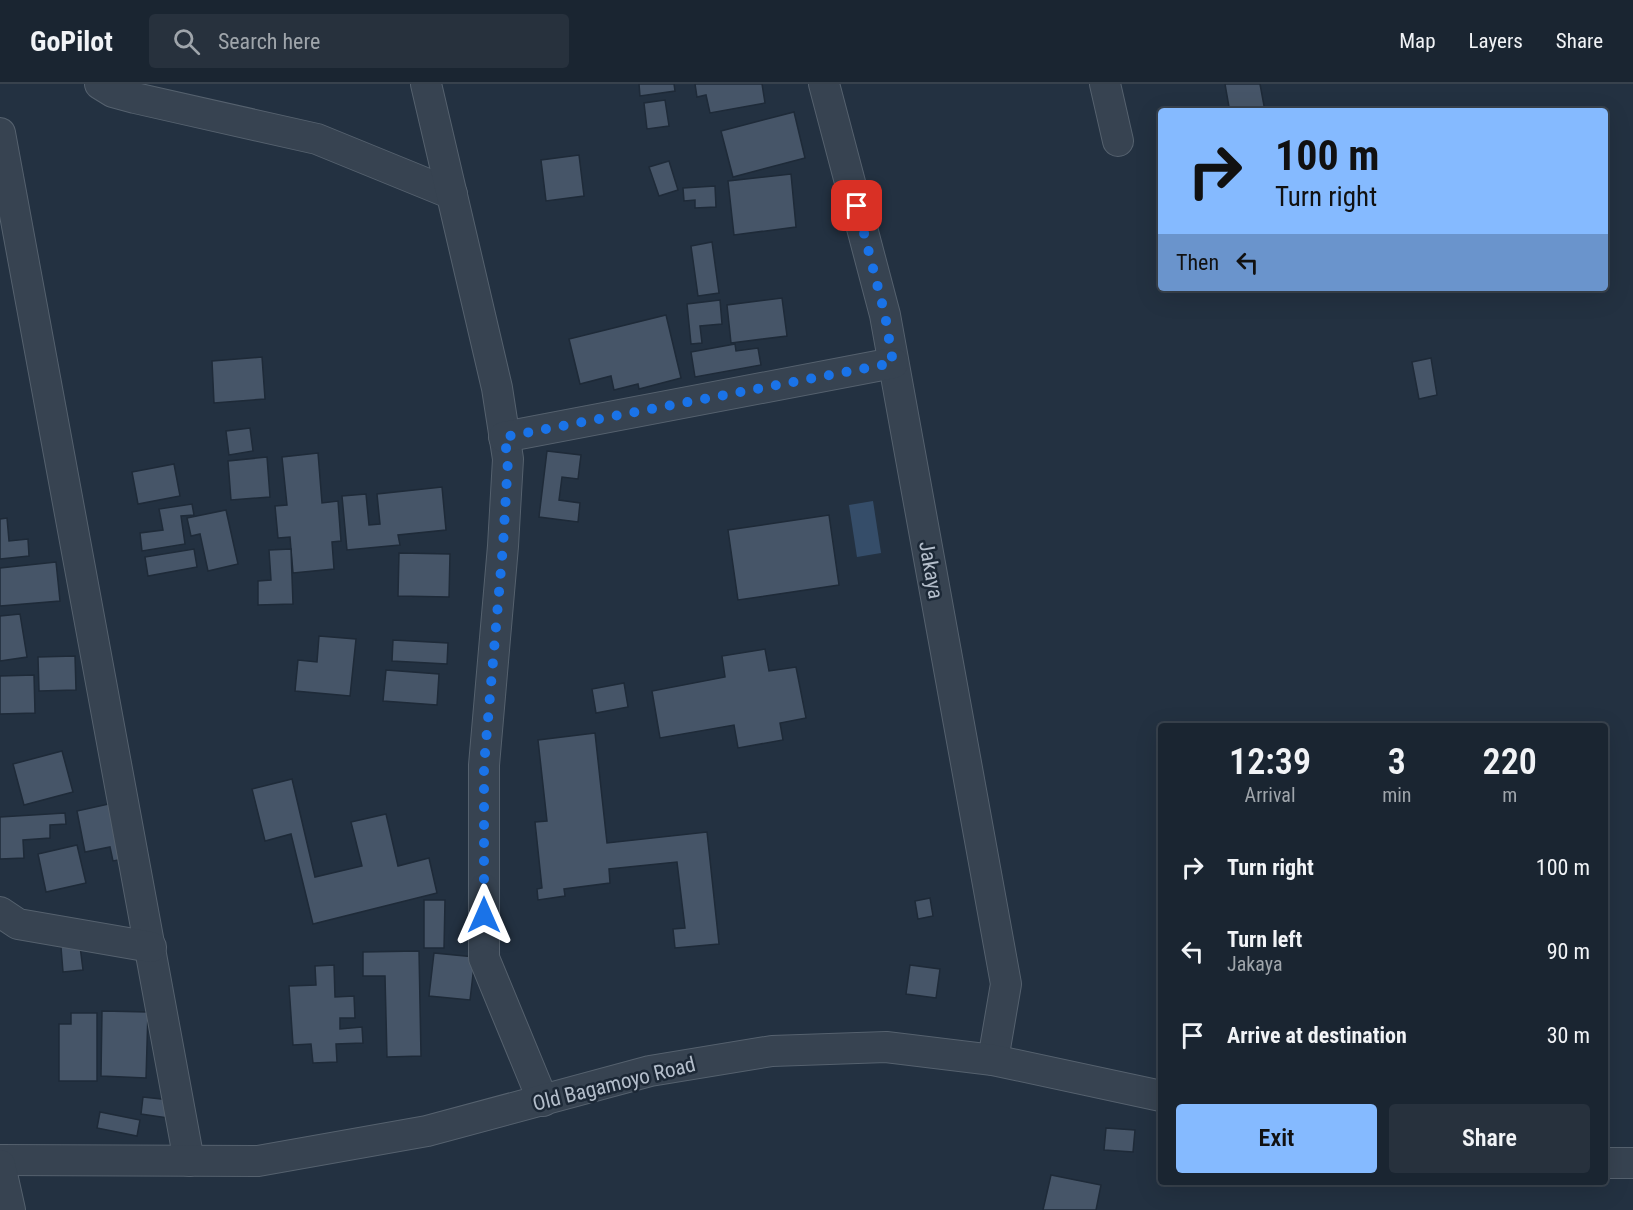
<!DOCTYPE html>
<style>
:root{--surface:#1a2531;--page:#27313d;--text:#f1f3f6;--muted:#9fa5ab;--line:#38424d;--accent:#85baff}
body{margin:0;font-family:"Roboto Condensed",sans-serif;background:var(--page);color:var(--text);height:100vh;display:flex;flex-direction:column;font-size:22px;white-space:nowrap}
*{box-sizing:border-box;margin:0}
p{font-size:20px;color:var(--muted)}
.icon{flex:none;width:33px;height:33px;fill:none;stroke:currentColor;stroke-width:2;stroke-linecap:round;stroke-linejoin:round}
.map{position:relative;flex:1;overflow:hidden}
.side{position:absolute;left:1158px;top:639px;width:450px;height:462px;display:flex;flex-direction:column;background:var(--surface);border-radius:6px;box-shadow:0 6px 24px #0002,0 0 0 2px var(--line)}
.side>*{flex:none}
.hud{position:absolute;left:1158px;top:24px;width:450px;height:183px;border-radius:6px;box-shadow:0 6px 24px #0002,0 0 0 2px var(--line);background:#85baff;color:#111;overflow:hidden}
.pin{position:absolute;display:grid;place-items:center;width:51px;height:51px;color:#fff;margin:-26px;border-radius:12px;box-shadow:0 3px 9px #0006}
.me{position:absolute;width:66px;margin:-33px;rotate:0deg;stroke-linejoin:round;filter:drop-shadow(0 0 4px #0008)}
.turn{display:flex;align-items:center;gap:21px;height:126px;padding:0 18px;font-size:27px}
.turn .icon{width:78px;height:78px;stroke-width:2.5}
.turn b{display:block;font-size:42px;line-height:51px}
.then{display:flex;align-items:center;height:57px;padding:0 18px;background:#0003;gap:12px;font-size:22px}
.eta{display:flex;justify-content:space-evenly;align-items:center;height:102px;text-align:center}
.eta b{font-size:36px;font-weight:600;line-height:42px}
.cta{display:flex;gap:12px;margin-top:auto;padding:12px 18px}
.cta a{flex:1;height:69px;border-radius:6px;background:var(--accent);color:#111;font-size:24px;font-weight:600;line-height:69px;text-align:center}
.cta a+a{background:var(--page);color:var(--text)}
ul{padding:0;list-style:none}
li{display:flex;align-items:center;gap:18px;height:84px;padding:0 18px}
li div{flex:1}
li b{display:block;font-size:22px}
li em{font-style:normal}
header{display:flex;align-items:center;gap:36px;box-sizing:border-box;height:84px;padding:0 30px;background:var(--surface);border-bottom:2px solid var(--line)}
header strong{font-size:28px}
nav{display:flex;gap:33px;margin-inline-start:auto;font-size:21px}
.search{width:420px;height:54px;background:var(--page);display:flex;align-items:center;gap:15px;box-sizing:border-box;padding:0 21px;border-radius:6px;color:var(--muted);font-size:22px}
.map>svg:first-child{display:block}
.water{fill:#354d69}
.building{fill:#465568;stroke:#1e2a38;stroke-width:1.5}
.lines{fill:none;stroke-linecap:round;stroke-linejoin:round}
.minor-casing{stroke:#55616e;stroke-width:32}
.minor{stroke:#374351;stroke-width:30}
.route{stroke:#1a73e8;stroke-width:10;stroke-dasharray:0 18}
.labels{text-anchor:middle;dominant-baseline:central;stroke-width:5;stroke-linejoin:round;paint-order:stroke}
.street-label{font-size:21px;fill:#b4becb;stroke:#1c2836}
</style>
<header>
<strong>GoPilot</strong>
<div class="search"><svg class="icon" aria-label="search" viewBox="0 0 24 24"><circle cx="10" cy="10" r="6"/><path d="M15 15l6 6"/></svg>Search here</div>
<nav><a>Map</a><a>Layers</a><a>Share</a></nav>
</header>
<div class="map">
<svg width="1633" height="1126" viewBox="0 0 1633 1126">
<rect width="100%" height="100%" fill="#233141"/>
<path class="water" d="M873 417 881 469 857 473 849 421Z"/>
<g class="building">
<path d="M639 0H674L675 7 640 12Z"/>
<path d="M695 0H762L765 19 710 29 706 11 697 13Z"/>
<path d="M1225 0H1260L1265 27H1207L1229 23Z"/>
<path d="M665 16 669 42 647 45 644 19Z"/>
<path d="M794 28 805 74 733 93 721 47Z"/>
<path d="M579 71 584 112 546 117 541 76Z"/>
<path d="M669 77 678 106 659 112 649 83Z"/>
<path d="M791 90 796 143 734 151 728 97Z"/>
<path d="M715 102 716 123 695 124V116L684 117 683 104Z"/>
<path d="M712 158 719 209 698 212 691 162Z"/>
<path d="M782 214 787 252 731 259 727 221Z"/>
<path d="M720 216 722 240 700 242 702 259 691 260 687 220Z"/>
<path d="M666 231 681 294 639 305 638 300 614 306 611 292 580 300 569 255Z"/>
<path d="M735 260 736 267 758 264 761 281 695 293 691 268Z"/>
<path d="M262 273 265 315 214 319 212 277Z"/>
<path d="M1431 274 1437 311 1419 315 1412 278Z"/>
<path d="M250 344 253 367 229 371 226 347Z"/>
<path d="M547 367 581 371 578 395 562 393 559 416 580 419 578 438 539 433Z"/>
<path d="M318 369 322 419 338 417 341 457 332 458 334 485 293 489 290 453 278 454 275 422 287 421 282 373Z"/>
<path d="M267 373 270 413 231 416 228 377Z"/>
<path d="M174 380 180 412 138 420 132 388Z"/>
<path d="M442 403 446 446 398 451 400 461 347 466 342 412 366 410 369 441 380 440 377 410Z"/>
<path d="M192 420 194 431 181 432 185 460 142 467 140 449 163 446 159 425Z"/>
<path d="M226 426 238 480 208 487 200 450 191 452 187 434Z"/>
<path d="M829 431 839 501 738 516 728 446Z"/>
<path d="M7 434 9 457 28 455 29 472 0 475V435Z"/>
<path d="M194 465 197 483 148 492 145 473Z"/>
<path d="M291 465 293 520 258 521V497L271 496 269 466Z"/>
<path d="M399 469 450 470 449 513 398 512Z"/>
<path d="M56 478 60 517 0 522V484Z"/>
<path d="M20 530 27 573 0 577V532Z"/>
<path d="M319 552 356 555 350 612 295 607 298 576 317 578Z"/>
<path d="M393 556 448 559 447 580 392 577Z"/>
<path d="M765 565 769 587 796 583 806 634 780 639 783 656 738 664 734 641 660 654 652 607 725 593 722 572Z"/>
<path d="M75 572 76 606 39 607 38 573Z"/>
<path d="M386 586 439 590 437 621 383 617Z"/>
<path d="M34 591 35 629 0 630V592Z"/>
<path d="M624 599 628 623 596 629 592 605Z"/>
<path d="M595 649 607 759 707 748 719 860 675 864 673 845 685 844 677 778 609 785 610 799 564 805 565 812 538 816 537 805 542 804 535 738 547 737 538 656Z"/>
<path d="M62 667 73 708 24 721 13 680Z"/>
<path d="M292 695 315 793 362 782 351 738 386 730 398 782 429 774 437 809 313 840 291 750 265 757 252 705Z"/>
<path d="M122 717 124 775 113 777 110 763 85 768 77 727Z"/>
<path d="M65 729 66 740 50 741V754L23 756 24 774 0 775V733Z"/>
<path d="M77 761 86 799 46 808 38 770Z"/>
<path d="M930 814 933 832 918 835 915 817Z"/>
<path d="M424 816H445L444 864H424Z"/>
<path d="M80 862 83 886 63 888 61 863Z"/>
<path d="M419 867 421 972 387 973 385 892H363V868Z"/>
<path d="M434 869 475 873 470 916 429 912Z"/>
<path d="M334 881 335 913 354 912 355 934H340V945L362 943 363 959 336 960 337 978 313 979 311 960 293 961 289 902 316 901 315 882Z"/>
<path d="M910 881 940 885 936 914 906 910Z"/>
<path d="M102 927 148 928 146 994 101 992Z"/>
<path d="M71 929H97V997H59V940H71Z"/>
<path d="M143 1013 170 1016 168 1034 141 1030Z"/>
<path d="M100 1028 140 1036 137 1052 97 1044Z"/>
<path d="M1106 1044 1135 1046 1133 1068 1104 1066Z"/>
<path d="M1051 1091 1101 1101 1096 1126H1043Z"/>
</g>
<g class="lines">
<defs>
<g id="minor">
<path d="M100 0 113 8 135 14 317 55 452 110"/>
<path d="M426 0 497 304 508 375 503 462 484 681V874L543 1017"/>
<path d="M824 0 885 231 1006 900 993 976"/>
<path d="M1105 0 1118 57"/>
<path d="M0 49 189 1077"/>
<path d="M504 353 893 279"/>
<path d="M0 828 18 840 151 863"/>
<path d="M0 1076 258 1077 427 1047 650 987 772 967 886 963 993 976 1161 1012"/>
<path d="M1605 1079H1633"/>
<path d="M0 1081 10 1126"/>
</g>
</defs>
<use href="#minor" class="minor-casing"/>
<use href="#minor" class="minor"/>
</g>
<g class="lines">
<path class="route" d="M484 831V681L503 462 508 375 504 353 893 279 885 231 857 122"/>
</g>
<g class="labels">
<g class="street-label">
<text transform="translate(931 486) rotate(80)">Jakaya</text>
<text transform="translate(614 1000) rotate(-14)">Old Bagamoyo Road</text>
</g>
</g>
</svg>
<div class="pin" style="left:857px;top:122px;background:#d93025"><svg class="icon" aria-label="arrive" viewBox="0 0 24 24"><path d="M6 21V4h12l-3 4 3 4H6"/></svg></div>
<svg class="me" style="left:484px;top:831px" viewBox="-20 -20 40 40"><path d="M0-17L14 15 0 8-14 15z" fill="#1a73e8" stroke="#fff" stroke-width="4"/></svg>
<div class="hud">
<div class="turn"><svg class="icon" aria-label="right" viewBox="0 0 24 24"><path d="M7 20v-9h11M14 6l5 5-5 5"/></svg><div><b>100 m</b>Turn right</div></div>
<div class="then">Then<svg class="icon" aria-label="left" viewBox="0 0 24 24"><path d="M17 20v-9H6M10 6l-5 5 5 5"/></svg></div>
</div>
<section class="side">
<div class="eta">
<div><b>12:39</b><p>Arrival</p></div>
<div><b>3</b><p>min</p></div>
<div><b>220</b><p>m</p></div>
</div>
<ul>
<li><svg class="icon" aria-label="right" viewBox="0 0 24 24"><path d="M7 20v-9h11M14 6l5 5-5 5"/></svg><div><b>Turn right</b></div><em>100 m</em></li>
<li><svg class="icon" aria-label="left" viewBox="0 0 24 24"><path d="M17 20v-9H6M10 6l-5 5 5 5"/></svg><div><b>Turn left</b><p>Jakaya</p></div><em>90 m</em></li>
<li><svg class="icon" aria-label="arrive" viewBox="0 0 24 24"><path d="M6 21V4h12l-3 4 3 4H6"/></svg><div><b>Arrive at destination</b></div><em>30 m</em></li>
</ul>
<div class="cta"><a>Exit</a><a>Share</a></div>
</section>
</div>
